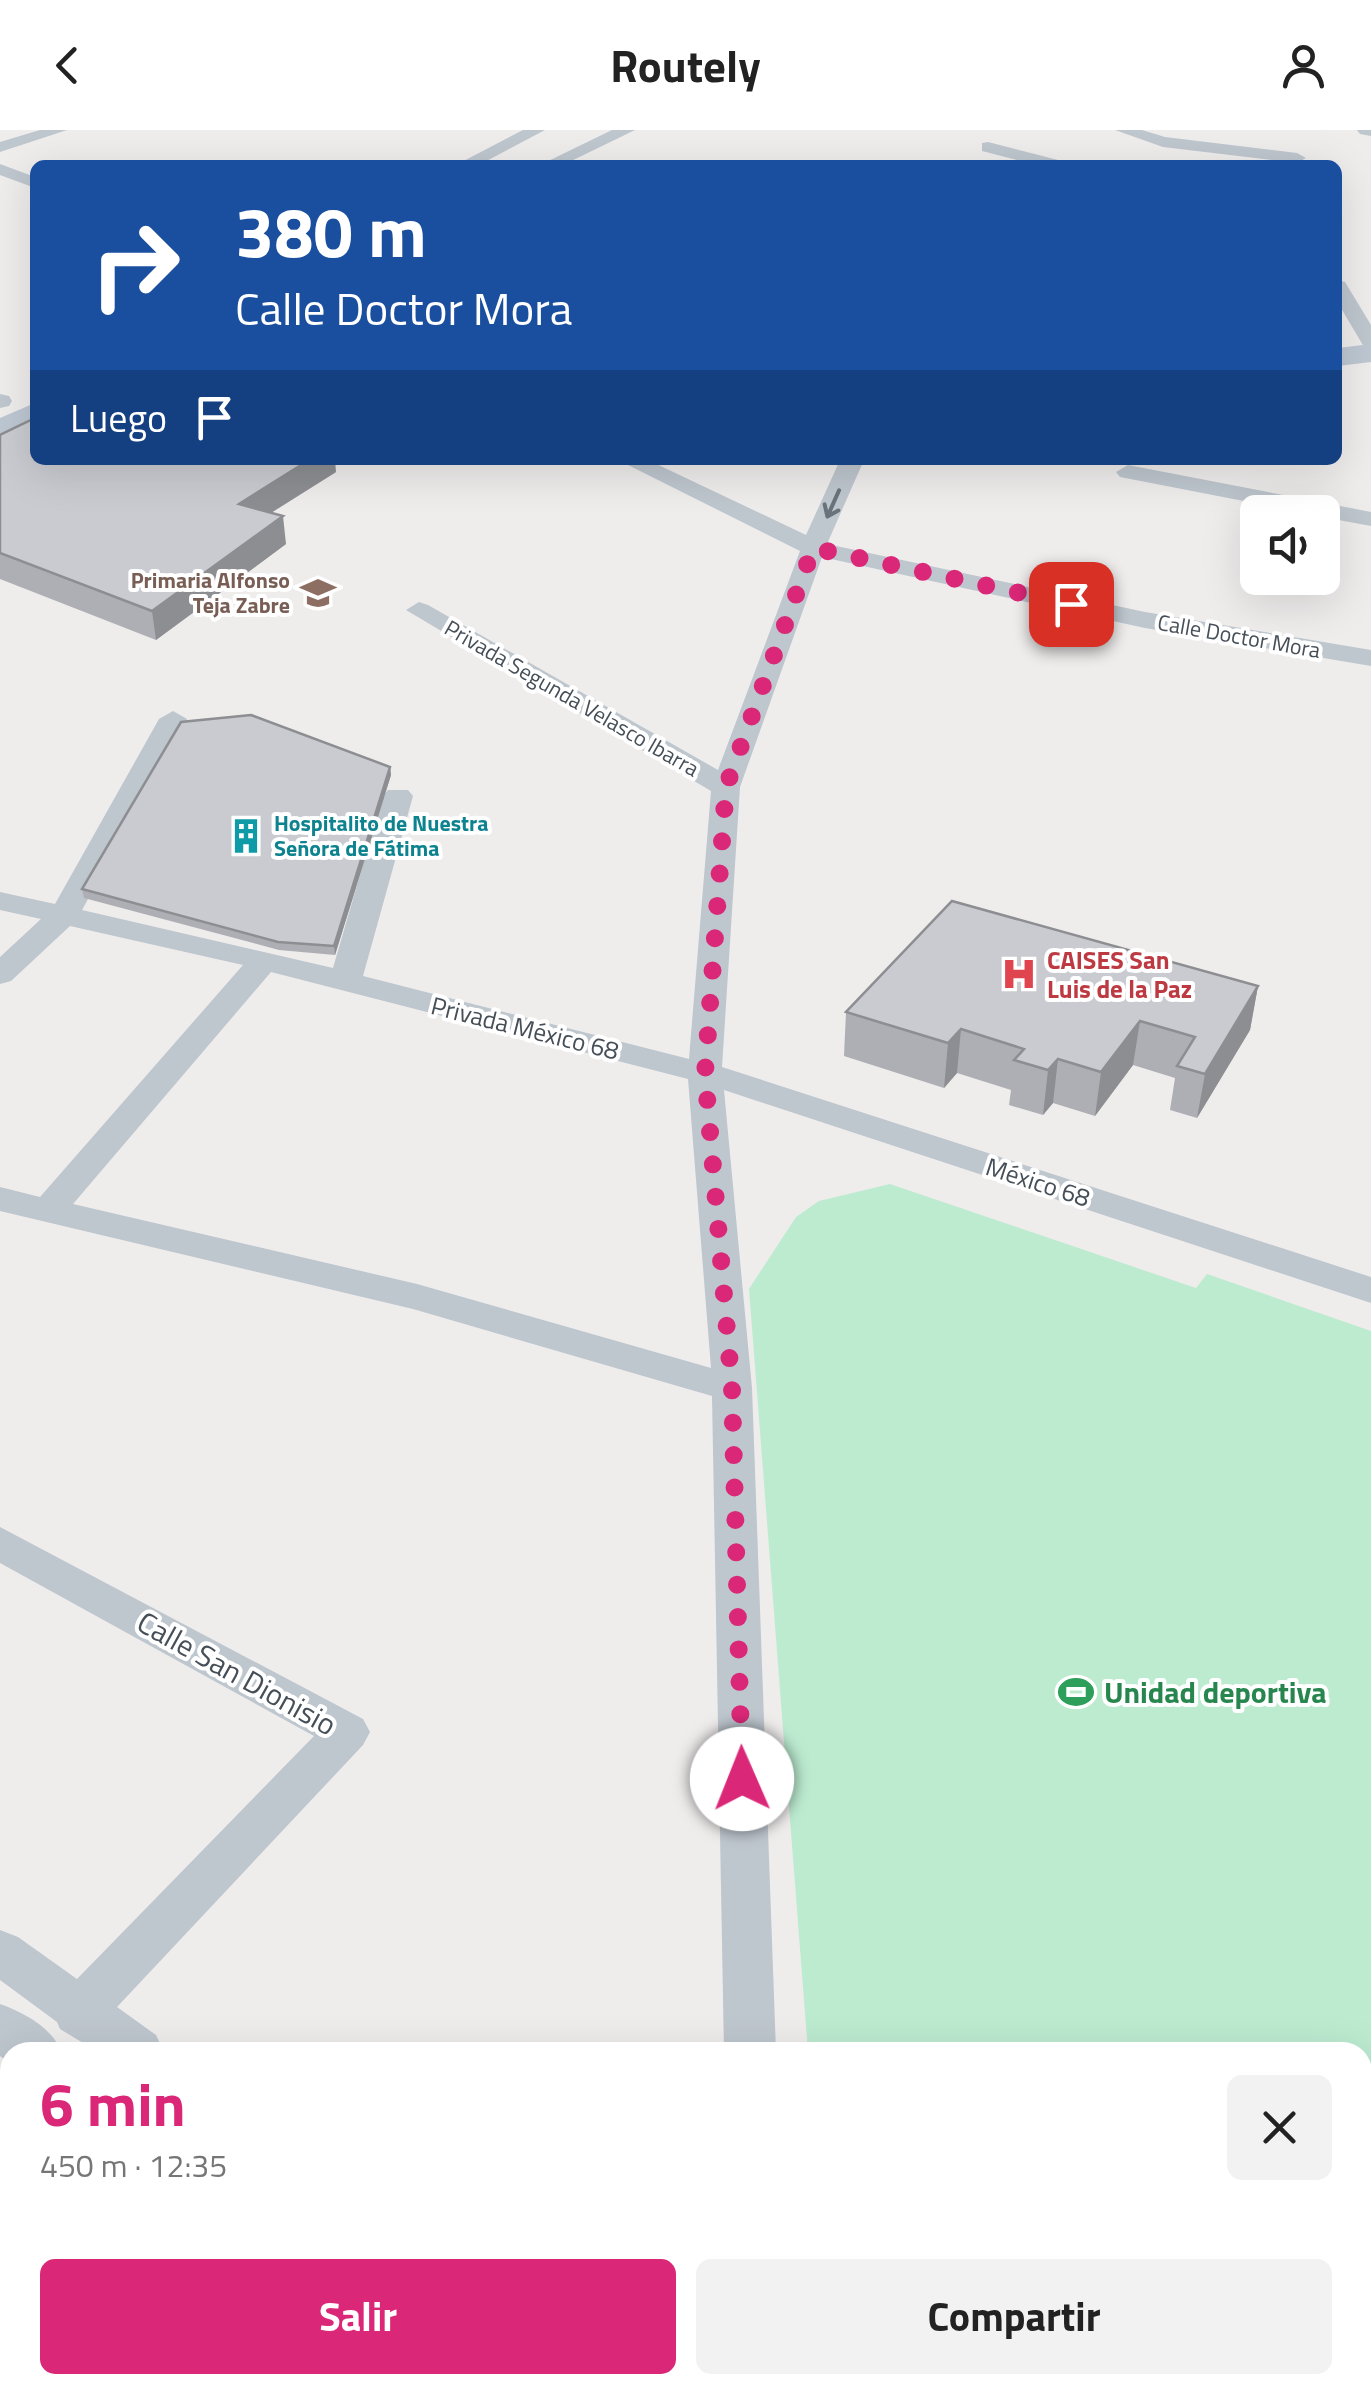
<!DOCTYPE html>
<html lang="es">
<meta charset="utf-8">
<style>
:root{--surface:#fff;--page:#f2f2f2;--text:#222;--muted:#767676;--accent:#db2777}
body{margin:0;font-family:"Titillium Web",sans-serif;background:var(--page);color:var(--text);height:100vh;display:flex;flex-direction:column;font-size:38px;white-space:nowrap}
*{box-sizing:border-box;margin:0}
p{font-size:32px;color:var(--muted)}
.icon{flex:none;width:55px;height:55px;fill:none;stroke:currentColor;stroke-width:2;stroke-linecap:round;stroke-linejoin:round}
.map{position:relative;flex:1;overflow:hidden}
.drawer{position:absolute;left:0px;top:1912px;width:1372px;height:352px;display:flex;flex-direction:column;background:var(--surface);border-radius:30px 30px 0 0;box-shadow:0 10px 40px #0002}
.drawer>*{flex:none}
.banner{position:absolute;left:30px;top:30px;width:1312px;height:305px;border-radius:15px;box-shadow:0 10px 40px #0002;background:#1a4fa0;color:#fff;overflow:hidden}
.buttons{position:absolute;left:1240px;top:365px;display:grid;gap:20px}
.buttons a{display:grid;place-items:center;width:100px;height:100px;border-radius:15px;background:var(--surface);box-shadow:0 10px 40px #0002;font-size:50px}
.pin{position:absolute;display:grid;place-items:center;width:85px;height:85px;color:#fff;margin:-42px;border-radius:20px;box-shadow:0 5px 15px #0006}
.me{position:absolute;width:110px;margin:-55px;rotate:359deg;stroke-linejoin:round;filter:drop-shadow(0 0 8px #0008)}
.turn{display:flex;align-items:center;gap:35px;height:210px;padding:0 40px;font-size:45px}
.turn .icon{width:130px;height:130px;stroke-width:2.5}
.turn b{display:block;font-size:70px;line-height:85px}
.then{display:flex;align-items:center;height:95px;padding:0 40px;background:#0003;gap:20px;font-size:38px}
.round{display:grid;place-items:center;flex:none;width:105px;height:105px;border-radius:15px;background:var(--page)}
.head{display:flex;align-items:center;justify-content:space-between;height:170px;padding:0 40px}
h1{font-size:60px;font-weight:700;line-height:75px;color:var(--accent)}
.primary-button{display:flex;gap:20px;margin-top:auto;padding:20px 40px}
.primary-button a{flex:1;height:115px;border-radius:15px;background:var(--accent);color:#fff;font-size:40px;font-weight:700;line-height:115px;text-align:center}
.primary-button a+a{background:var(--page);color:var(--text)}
header{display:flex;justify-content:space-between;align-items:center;height:130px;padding:0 40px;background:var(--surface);font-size:45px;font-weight:700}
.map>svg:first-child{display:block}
.green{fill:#bcebd0}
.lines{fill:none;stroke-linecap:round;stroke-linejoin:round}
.street{fill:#bec6ce;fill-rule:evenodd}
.secondary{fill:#bdc7d2;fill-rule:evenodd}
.wall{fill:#aeafb4}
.shaded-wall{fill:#8d8e92}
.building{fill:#cacbd1;stroke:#8d8e92;stroke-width:2.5}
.oneway{stroke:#6a737b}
.route{stroke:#db2777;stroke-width:18;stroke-dasharray:0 32.4}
.labels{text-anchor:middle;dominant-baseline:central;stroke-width:8;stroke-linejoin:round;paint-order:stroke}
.far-education-label{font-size:22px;font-weight:bold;fill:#785e54;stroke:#fff;text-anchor:end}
.far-street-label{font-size:22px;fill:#464f58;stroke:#fff}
.far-culture-label{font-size:22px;font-weight:bold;fill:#0d838f;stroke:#fff;text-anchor:start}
.health-label{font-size:25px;font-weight:bold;fill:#be3a42;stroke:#fff;text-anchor:start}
.street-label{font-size:25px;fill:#464f58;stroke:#fff}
.near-street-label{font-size:30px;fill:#464f58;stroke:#fff}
.near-leisure-label{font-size:30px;font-weight:bold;fill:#27864d;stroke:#fff;text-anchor:start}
</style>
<header><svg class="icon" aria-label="back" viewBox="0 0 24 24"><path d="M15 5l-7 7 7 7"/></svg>Routely<svg class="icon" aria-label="person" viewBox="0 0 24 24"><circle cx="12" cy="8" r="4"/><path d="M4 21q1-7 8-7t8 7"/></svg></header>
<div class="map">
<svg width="1371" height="2264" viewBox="0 0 1371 2264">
<rect width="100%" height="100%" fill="#efecec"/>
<path class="green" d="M890 1054 1196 1158 1207 1144 1371 1201V2264H835L834 2255H1362V1922H808L749 1159 796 1087 819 1071Z"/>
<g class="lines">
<g class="street">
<path d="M40 0H67L0 22V12Z"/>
<path d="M523 0H545L479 35H456Z"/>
<path d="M612 0H635L563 35H540Z"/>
<path d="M1115 0H1142L1165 7 1297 23 1306 28 1297 33 1163 17Z"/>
<path d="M1357 0H1371V6L1360 4Z"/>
<path d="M988 12 1062 31 1065 35H1036L982 21V13Z"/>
<path d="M0 34 35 47V58L0 45Z"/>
<path d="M1338 150 1345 152 1371 195V219L1364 217 1338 173Z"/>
<path d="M0 264 9 266 12 271 9 276 0 278Z"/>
<path d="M618 330H648L806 405 840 330H864L827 414 1145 482 1371 520V536L1145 498 822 427 740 657 722 937 1371 1147V1173L724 960 752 1258 776 1922H724L712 1266 413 1179 0 1081V1057L40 1067 243 835 70 796 11 851 0 854V827L41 789 0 780V762L55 774 159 589 173 581 187 589 82 780 333 838 383 666 388 660H408L413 666 363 846 689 929 711 661 406 480 419 472 428 475 718 640 800 421ZM271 842 688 949 711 1238 417 1154 73 1074Z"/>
<path d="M1128 335 1371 382V396L1322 387V382H1300L1120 347 1116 342Z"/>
<path d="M0 1397 363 1589 370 1602 363 1615 117 1877 156 1905 164 1922H98L60 1899 57 1892 0 1850V1800L18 1807 77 1849 314 1606 0 1433Z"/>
<path d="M0 1874C25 1883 51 1897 62 1922H10V1933L0 1926Z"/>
<path d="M476 2255H542L546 2264H480Z"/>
<path d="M603 2255H670L674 2264H607Z"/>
<rect x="730" y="2255" width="58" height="9"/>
</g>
<g class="secondary">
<path d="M1371 214V232L1338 236V218Z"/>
<path d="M35 273V294L0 309V288Z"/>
</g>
</g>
<g class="wall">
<path d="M0 305 336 342 271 383 286 414 156 510 0 449Z"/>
<path d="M390 637 391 645 335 825 279 820 84 768 82 759Z"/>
<path d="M1258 856 1250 900 1197 988 1170 980 1175 948 1133 935 1095 986 1053 973 1043 985 1009 975 1011 960 957 943 944 958 844 926 846 882Z"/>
</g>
<g class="shaded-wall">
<path d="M309 330H335L336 342 242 401 239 374Z"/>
<path d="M283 386 286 414 156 510 152 481Z"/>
<path d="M390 637 391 645 335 825 334 816Z"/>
<path d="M1258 856 1250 900 1197 988 1205 944Z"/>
<path d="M1140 891 1133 935 1095 986 1101 942Z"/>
<path d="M961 899 957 943 944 958 948 913Z"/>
<path d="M1058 929 1053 973 1043 985 1048 940Z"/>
</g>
<g class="building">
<path d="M35 288V330H309L239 374 283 386 152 481 0 423V305Z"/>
<path d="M251 585 390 637 334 816 278 812 82 759 181 592Z"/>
<path d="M952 771 1258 856 1205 944 1177 936 1195 907 1140 891 1101 942 1058 929 1048 940 1014 930 1024 919 961 899 948 913 846 882Z"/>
</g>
<defs><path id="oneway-shaft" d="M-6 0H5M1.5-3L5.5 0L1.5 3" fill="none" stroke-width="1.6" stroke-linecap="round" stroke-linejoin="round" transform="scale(2.5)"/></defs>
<use class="oneway" href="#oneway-shaft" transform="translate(833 374) rotate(114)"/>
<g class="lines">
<path class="route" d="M742 1649 732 1258 705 943 726 657 813 418 1071 474"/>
</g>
<defs>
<symbol id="school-bare" viewBox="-9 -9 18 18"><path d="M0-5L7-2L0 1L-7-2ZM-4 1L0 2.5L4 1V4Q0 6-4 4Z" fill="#8d6e63" stroke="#fff" stroke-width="2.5" paint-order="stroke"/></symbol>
<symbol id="building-bare" viewBox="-9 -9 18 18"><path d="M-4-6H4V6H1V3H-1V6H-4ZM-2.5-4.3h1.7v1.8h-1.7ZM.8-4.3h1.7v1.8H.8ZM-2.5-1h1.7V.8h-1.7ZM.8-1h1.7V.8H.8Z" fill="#0f9aa8" stroke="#fff" stroke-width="2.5" paint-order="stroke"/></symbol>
<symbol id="hospital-bare" viewBox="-9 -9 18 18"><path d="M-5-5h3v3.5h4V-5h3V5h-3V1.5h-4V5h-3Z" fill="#e0444e" stroke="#fff" stroke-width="2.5" paint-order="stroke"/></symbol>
<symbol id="stadium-bare" viewBox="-9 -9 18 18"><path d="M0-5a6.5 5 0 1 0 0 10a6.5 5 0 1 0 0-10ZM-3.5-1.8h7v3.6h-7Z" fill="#2e9e5b" stroke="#fff" stroke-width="2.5" paint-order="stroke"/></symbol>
</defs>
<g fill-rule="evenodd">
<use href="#school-bare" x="293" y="438" width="50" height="50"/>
<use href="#building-bare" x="221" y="681" width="50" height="50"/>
<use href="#hospital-bare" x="994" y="819" width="50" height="50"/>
<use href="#stadium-bare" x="1051" y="1537" width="50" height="50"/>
</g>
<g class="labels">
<g class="far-education-label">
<text x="290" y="450">Primaria Alfonso<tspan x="290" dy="25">Teja Zabre</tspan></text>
</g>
<g class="far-street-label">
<text transform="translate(1239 506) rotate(10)">Calle Doctor Mora</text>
<text transform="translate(572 568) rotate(30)">Privada Segunda Velasco Ibarra</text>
</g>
<g class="far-culture-label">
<text x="274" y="693">Hospitalito de Nuestra<tspan x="274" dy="25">Señora de Fátima</tspan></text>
</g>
<g class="health-label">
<text x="1047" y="830">CAISES San<tspan x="1047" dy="29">Luis de la Paz</tspan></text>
</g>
<g class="street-label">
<text transform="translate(525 898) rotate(14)">Privada México 68</text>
<text transform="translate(1038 1052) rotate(18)">México 68</text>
</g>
<g class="near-street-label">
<text transform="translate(237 1543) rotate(29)">Calle San Dionisio</text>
</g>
<g class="near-leisure-label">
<text x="1104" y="1562">Unidad deportiva</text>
</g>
</g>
</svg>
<div class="buttons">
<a><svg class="icon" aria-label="sound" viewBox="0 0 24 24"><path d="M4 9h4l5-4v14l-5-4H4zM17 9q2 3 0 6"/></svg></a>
</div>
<div class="pin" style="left:1071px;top:474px;background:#d93025"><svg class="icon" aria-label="arrive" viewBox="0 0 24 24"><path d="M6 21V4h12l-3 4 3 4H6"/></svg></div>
<svg class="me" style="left:742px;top:1649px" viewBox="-20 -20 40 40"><circle r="19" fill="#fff"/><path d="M0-13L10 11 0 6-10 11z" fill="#db2777"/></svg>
<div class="banner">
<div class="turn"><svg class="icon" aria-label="right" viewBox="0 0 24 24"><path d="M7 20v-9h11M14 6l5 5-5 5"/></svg><div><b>380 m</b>Calle Doctor Mora</div></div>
<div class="then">Luego<svg class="icon" aria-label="arrive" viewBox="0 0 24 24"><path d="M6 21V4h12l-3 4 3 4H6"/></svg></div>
</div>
<section class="drawer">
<div class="head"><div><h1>6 min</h1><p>450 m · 12:35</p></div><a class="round"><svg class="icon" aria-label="close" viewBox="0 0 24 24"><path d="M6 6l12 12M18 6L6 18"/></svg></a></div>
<div class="primary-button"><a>Salir</a><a>Compartir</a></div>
</section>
</div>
